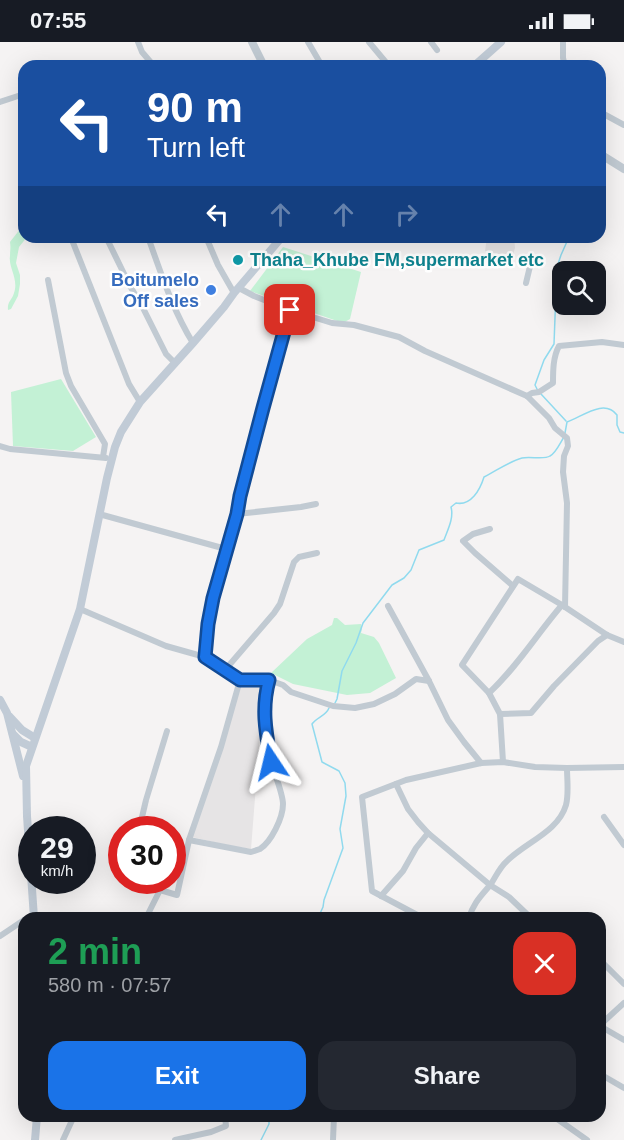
<!DOCTYPE html>
<meta charset="utf-8">
<style>
:root{--surface:#171b24;--page:#242831;--text:#f1f3f6;--muted:#9ea1a6;--accent:#1a73e8}
body{margin:0;font-family:Arial,sans-serif;background:var(--page);color:var(--text);height:100vh;display:flex;flex-direction:column;font-size:22px;white-space:nowrap}
*{box-sizing:border-box;margin:0}
p{font-size:20px;color:var(--muted)}
.icon{flex:none;width:33px;height:33px;fill:none;stroke:currentColor;stroke-width:2;stroke-linecap:round;stroke-linejoin:round}
.map{position:relative;flex:1;overflow:hidden}
.panel{position:absolute;left:18px;top:870px;width:588px;height:210px;display:flex;flex-direction:column;background:var(--surface);border-radius:18px;box-shadow:0 6px 24px #0002}
.panel>*{flex:none}
.top-card{position:absolute;left:18px;top:18px;width:588px;height:183px;border-radius:18px;box-shadow:0 6px 24px #0002;background:#1a4fa0;color:#fff;overflow:hidden}
.fabs{position:absolute;left:552px;top:219px;display:grid;gap:12px}
.fabs a{display:grid;place-items:center;width:54px;height:54px;border-radius:12px;background:var(--surface);box-shadow:0 6px 24px #0002;font-size:30px}
.speed{position:absolute;left:18px;top:774px;display:flex;gap:12px;font-size:30px;font-weight:700;text-align:center}
.speed>*{display:grid;place-content:center;width:78px;height:78px;border-radius:50%;background:var(--surface);box-shadow:0 6px 24px #0002;line-height:1}
.speed small{font-size:15px;font-weight:400}
.speed .limit{border:9px solid #d22;background:#fff;color:#111}
.pin{position:absolute;display:grid;place-items:center;width:51px;height:51px;color:#fff;margin:-26px;border-radius:12px;box-shadow:0 3px 9px #0006}
.me{position:absolute;width:66px;margin:-33px;rotate:350deg;stroke-linejoin:round;filter:drop-shadow(0 0 4px #0008)}
.turn{display:flex;align-items:center;gap:21px;height:126px;padding:0 30px;font-size:27px}
.turn .icon{width:78px;height:78px;stroke-width:2.5}
.turn b{display:block;font-size:42px;line-height:51px}
.lanes{display:flex;align-items:center;height:57px;padding:0 30px;background:#0003;justify-content:center;gap:30px;direction:ltr}
.lanes .off{opacity:.35}
.round{display:grid;place-items:center;flex:none;width:63px;height:63px;border-radius:18px;background:var(--page)}
.head{display:flex;align-items:center;justify-content:space-between;height:102px;padding:0 30px}
h1{font-size:36px;font-weight:600;line-height:45px;color:#1e9e55}
.button{display:flex;gap:12px;margin-top:auto;padding:12px 30px}
.button a{flex:1;height:69px;border-radius:18px;background:var(--accent);color:#fff;font-size:24px;font-weight:600;line-height:69px;text-align:center}
.button a+a{background:var(--page);color:var(--text)}
.status{display:flex;justify-content:space-between;align-items:center;height:42px;padding:0 30px;background:var(--surface);direction:ltr}
.status svg{height:16px;fill:currentColor}
.map>svg:first-child{display:block}
.education{fill:#e6e4e5}
.green{fill:#c3f1d5}
.lines{fill:none;stroke-linecap:round;stroke-linejoin:round}
.stream{stroke:#90daee;stroke-width:1.5}
.minor{stroke:#c1cad2;stroke-width:6}
.tertiary{stroke:#c1cad2;stroke-width:8}
.secondary{stroke:#c1cbd6;stroke-width:8}
.route-casing{stroke:#114b97;stroke-width:15}
.route{stroke:#1a73e8;stroke-width:10}
.culture-dot{fill:#0f9aa8;stroke:#fff;stroke-width:2}
.shop-dot{fill:#3f7fe0;stroke:#fff;stroke-width:2}
.labels{text-anchor:middle;dominant-baseline:central;stroke-width:5;stroke-linejoin:round;paint-order:stroke}
.culture-label{font-size:18px;font-weight:bold;fill:#0d838f;stroke:#fff;text-anchor:start}
.shop-label{font-size:18px;font-weight:bold;fill:#366cbe;stroke:#fff;text-anchor:end}
</style>
<div class="status"><b>07:55</b><svg viewBox="0 0 49 12"><path d="M0 12V9h3v3zM5 12V6h3v6zM10 12V3h3v9zM15 12V0h3v12zM26 1h20v11H26zM47 4h2v5h-2z"/></svg></div>
<div class="map">
<svg width="624" height="1098" viewBox="0 0 624 1098">
<rect width="100%" height="100%" fill="#f5f3f3"/>
<g class="education">
<path d="M487 195H514L515 206 513 213H501L485 209Z"/>
<path d="M241 641 264 642 251 807 226 803 192 795Z"/>
</g>
<g class="green">
<path d="M24 182V195H27L19 205 16 221 20 233V242L18 254 11 267 8 268C7 260 12 258 14 251 19 237 8 225 10 214 10 208 11 206 10 200Z"/>
<path d="M283 205 361 230 350 277 343 281 250 249Z"/>
<path d="M61 337 96 395 73 409 13 404 11 350Z"/>
<path d="M334 576H337L345 583 361 582 362 587 361 591 374 595 379 601 396 636 370 651 347 653 293 642 271 631 307 597 332 583Z"/>
</g>
<g class="lines">
<g class="stream">
<path d="M538 349 535 343 544 318 554 302 556 249 558 222 561 213 569 195"/>
<path d="M541 352 566 379"/>
<path d="M565 391 567 380C582 375 604 356 617 373V383L620 390 624 391"/>
<path d="M335 661 337 657 342 629 356 601 363 581 392 543 404 536 411 528 419 508 444 498C448 487 454 476 451 465L456 461C471 464 480 448 484 435 496 429 508 420 522 416 530 414 544 418 550 414 556 411 560 401 564 395"/>
<path d="M318 876 323 865 324 858 343 806 340 787 346 754 345 741 339 729 322 720 312 682C317 675 326 674 329 666"/>
<path d="M261 1098 269 1082V1074"/>
</g>
<g class="minor">
<path d="M138 0 142 10 154 24"/>
<path d="M308 0 322 24"/>
<path d="M369 0 389 24"/>
<path d="M431 0 437 8"/>
<path d="M563 0V16L565 24"/>
<path d="M0 60 24 52"/>
<path d="M600 70 624 83"/>
<path d="M106 195 130 244 143 266 166 312 175 321"/>
<path d="M148 195C161 231 173 269 193 301"/>
<path d="M206 195 218 223 234 251"/>
<path d="M72 198 129 342 140 360"/>
<path d="M48 238 66 331 71 344 105 402 103 415"/>
<path d="M526 241 532 216"/>
<path d="M239 246 254 254 290 268 332 281 354 283 399 295 425 309 527 354 549 376 555 386 567 396 568 404 564 414 563 430 567 461 565 565"/>
<path d="M527 354 532 351 539 350 553 341C553 329 553 315 559 304L602 300 624 303"/>
<path d="M0 404 10 407 106 416"/>
<path d="M99 472 226 507"/>
<path d="M237 472 301 465 316 462"/>
<path d="M490 487 473 492 463 499 475 511 513 544"/>
<path d="M388 564 429 639 448 678 464 700 481 721"/>
<path d="M80 567 166 604 205 615 240 638H269L283 643 291 650 333 664 355 666 374 662 395 652 416 637 429 639"/>
<path d="M205 615 208 582 213 556 237 472 240 455 263 366 290 268"/>
<path d="M225 628 274 571 280 562 294 520 299 515 317 511"/>
<path d="M489 651C517 625 537 592 562 563"/>
<path d="M500 672 531 671 554 644 598 599 607 593"/>
<path d="M503 720 500 672 489 651 462 623 518 537 562 563 607 593 624 600"/>
<path d="M396 742 408 767 418 780 428 791 490 843 509 855 531 876"/>
<path d="M604 775 624 803"/>
<path d="M139 788 146 758 167 689"/>
<path d="M189 798 251 810C254 809 257 808 260 807 271 800 283 776 283 762 283 753 276 735 273 726 265 698 261 666 269 638"/>
<path d="M381 854 403 829 416 806 428 791"/>
<path d="M146 876 160 848 177 853 189 798 221 705 240 638"/>
<path d="M423 876 372 849 362 755 406 738 481 721 503 720 535 725 567 726 624 725"/>
<path d="M469 876C473 861 482 853 491 842 496 834 500 825 507 819 526 800 558 790 566 763 569 752 567 737 567 726"/>
<path d="M558 876 560 874 562 876"/>
<path d="M0 894 24 878"/>
<path d="M600 918 624 942"/>
<path d="M600 983 624 961"/>
<path d="M600 984 624 998"/>
<path d="M600 1032 624 1046"/>
<path d="M553 1074 587 1098"/>
<path d="M63 1098 74 1074"/>
<path d="M175 1098 211 1090 226 1084 225 1074"/>
<path d="M333 1098 334 1074"/>
</g>
<g class="tertiary">
<path d="M252 0 264 24"/>
<path d="M600 112 624 127"/>
</g>
<g class="secondary">
<path d="M474 24 501 0"/>
<path d="M0 658 7 671 23 734"/>
<path d="M9 674 22 688 35 696"/>
<path d="M13 692 21 700 32 705"/>
<path d="M34 876 27 774 26 724 80 567 107 436 115 405 121 390 140 360 193 301 224 265 234 251 282 195"/>
<path d="M35 1098 37 1074"/>
</g>
</g>
<g class="lines">
<defs>
<path id="route" d="M271 720C266 691 261 667 269 638H240L205 615 208 582 213 556 237 472 240 454 263 366 290 268"/>
</defs>
<use href="#route" class="route-casing"/>
<use href="#route" class="route"/>
</g>
<circle class="culture-dot" cx="238" cy="218" r="6"/>
<circle class="shop-dot" cx="211" cy="248" r="6"/>
<g class="labels">
<g class="culture-label">
<text x="250" y="218">Thaha_Khube FM,supermarket etc</text>
</g>
<g class="shop-label">
<text x="199" y="238">Boitumelo<tspan x="199" dy="21">Off sales</tspan></text>
</g>
</g>
</svg>
<div class="fabs">
<a><svg class="icon" aria-label="search" viewBox="0 0 24 24"><circle cx="10" cy="10" r="6"/><path d="M15 15l6 6"/></svg></a>
</div>
<div class="speed"><div>29<small>km/h</small></div><div class="limit">30</div></div>
<div class="pin" style="left:290px;top:268px;background:#d93025"><svg class="icon" aria-label="arrive" viewBox="0 0 24 24"><path d="M6 21V4h12l-3 4 3 4H6"/></svg></div>
<svg class="me" style="left:271px;top:720px" viewBox="-20 -20 40 40"><path d="M0-17L14 15 0 8-14 15z" fill="#1a73e8" stroke="#fff" stroke-width="4"/></svg>
<div class="top-card">
<div class="turn"><svg class="icon" aria-label="left" viewBox="0 0 24 24"><path d="M17 20v-9H6M10 6l-5 5 5 5"/></svg><div><b>90 m</b>Turn left</div></div>
<div class="lanes"><svg class="icon" aria-label="left" viewBox="0 0 24 24"><path d="M17 20v-9H6M10 6l-5 5 5 5"/></svg><svg class="icon off" aria-label="ahead" viewBox="0 0 24 24"><path d="M12 20V5M6 11l6-6 6 6"/></svg><svg class="icon off" aria-label="ahead" viewBox="0 0 24 24"><path d="M12 20V5M6 11l6-6 6 6"/></svg><svg class="icon off" aria-label="right" viewBox="0 0 24 24"><path d="M7 20v-9h11M14 6l5 5-5 5"/></svg></div>
</div>
<section class="panel">
<div class="head"><div><h1>2 min</h1><p>580 m · 07:57</p></div><a class="round" style="background:#d93025;color:#fff"><svg class="icon" aria-label="close" viewBox="0 0 24 24"><path d="M6 6l12 12M18 6L6 18"/></svg></a></div>
<div class="button"><a>Exit</a><a>Share</a></div>
</section>
</div>
